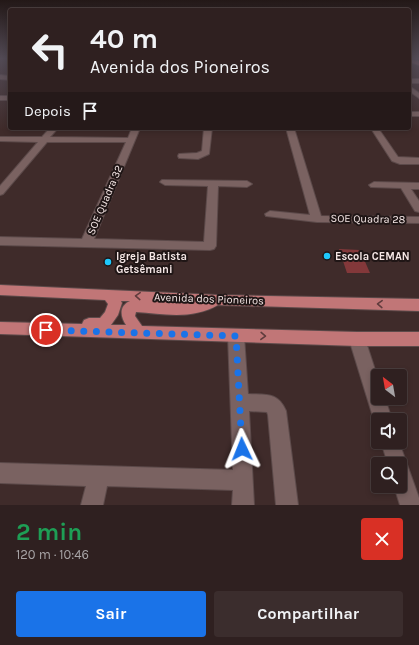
<!DOCTYPE html>
<html lang="pt">
<meta charset="utf-8">
<style>
:root{--surface:#2f2020;--page:#3b2d2d;--text:#f1f3f6;--muted:#a7a3a5;--line:#4a3e3e;--accent:#1a73e8}
body{margin:0;font-family:Karla,sans-serif;background:var(--page);color:var(--text);height:100vh;display:flex;flex-direction:column;font-size:15px;white-space:nowrap}
*{box-sizing:border-box;margin:0}
p{font-size:13px;color:var(--muted)}
.icon{flex:none;width:22px;height:22px;fill:none;stroke:currentColor;stroke-width:2;stroke-linecap:round;stroke-linejoin:round}
.map{position:relative;height:505px;overflow:hidden}
.side{display:flex;flex-direction:column;background:var(--surface);flex:1}
.side>*{flex:none}
.top-card{position:absolute;left:8px;top:8px;width:403px;height:122px;border-radius:4px;box-shadow:0 2px 6px #0003,0 0 0 1px var(--line);background:#2f2020;color:var(--text);overflow:hidden}
.needle{width:26px;rotate:329deg}
.controls{position:absolute;left:371px;top:369px;display:grid;gap:8px}
.controls a{display:grid;place-items:center;width:36px;height:36px;border-radius:4px;background:var(--surface);box-shadow:0 2px 6px #0003,0 0 0 1px var(--line);font-size:20px}
.pin{position:absolute;display:grid;place-items:center;width:34px;height:34px;color:#fff;margin:-17px;border:2px solid #fff;border-radius:50%;box-shadow:0 1px 4px #0007}
.me{position:absolute;width:44px;margin:-22px;rotate:358deg;stroke-linejoin:round;filter:drop-shadow(0 0 3px #0008)}
.turn{display:flex;align-items:center;gap:14px;height:84px;padding:0 16px;font-size:18px}
.turn .icon{width:52px;height:52px;stroke-width:2.5}
.turn b{display:block;font-size:28px;line-height:34px}
.then{display:flex;align-items:center;height:38px;padding:0 16px;background:#0003;gap:8px;font-size:15px}
.round{display:grid;place-items:center;flex:none;width:42px;height:42px;border-radius:4px;background:var(--page)}
.headline{display:flex;align-items:center;justify-content:space-between;height:68px;padding:0 16px}
h1{font-size:24px;font-weight:700;line-height:30px;color:#1e9e55}
.button{display:flex;gap:8px;margin-top:auto;padding:8px 16px}
.button a{flex:1;height:46px;border-radius:4px;background:var(--accent);color:#fff;font-size:16px;font-weight:700;line-height:46px;text-align:center}
.button a+a{background:var(--page);color:var(--text)}
.map>svg:first-child{display:block}
.green{fill:#83383a}
.lines{fill:none;stroke-linecap:round;stroke-linejoin:round}
.minor-casing{stroke:#5c4a4a;stroke-width:2}
.major-casing{stroke:#5c4a4a;stroke-width:2}
.minor{fill:#7a6261;fill-rule:evenodd}
.major{fill:#c17677;fill-rule:evenodd}
.oneway{stroke:#603c3d}
.route{stroke:#1a73e8;stroke-width:7;stroke-dasharray:0 12.6}
.poi-dot{fill:#1ec9fd;stroke:#201616;stroke-width:1.5}
.labels{text-anchor:middle;dominant-baseline:central;stroke-width:4;stroke-linejoin:round;paint-order:stroke}
.street-label{font-size:11px;fill:#f5e7e6;stroke:#201616}
.poi-label{font-size:11px;font-weight:bold;fill:#f5e7e6;stroke:#201616;text-anchor:start}
</style>
<div class="map">
<svg width="419" height="505" viewBox="0 0 419 505">
<rect width="100%" height="100%" fill="#3f2b2a"/>
<path class="green" d="M339 249 360 250 370 273H347Z"/>
<g class="lines">
<defs>
<g id="minor">
<path d="M0 75 10 76V80L0 79Z"/>
<rect x="409" y="79" width="10" height="4"/>
<path d="M409 86 419 93V98L409 91Z"/>
<rect x="0" y="96" width="10" height="4"/>
<rect x="409" y="112" width="10" height="4"/>
<path d="M50 128H58L50 137 128 138 132 128H140L94 239 204 242 208 186 165 185 160 182 162 180 247 181 252 184 247 187 218 186 216 246 214 249 210 250 0 245V237L82 239 126 142H47L3 194 0 195V186L38 142 0 141V137H42Z"/>
<path d="M204 128H212L209 154 198 159 179 158 178 156 179 154 197 153 202 151Z"/>
<path d="M286 128H294L321 216 419 217V223L317 222 266 216 265 214 270 211 310 215Z"/>
<path d="M347 128H378L398 157 419 158V164H400L392 161 372 130H351Z"/>
<path d="M374 182 419 183V189H411L419 201V212L415 211 401 188 371 187 369 185Z"/>
<path d="M236 329 241 331 244 336 248 394C266 395 278 392 286 411L298 505H276L268 415 267 412 249 411 254 505H232L233 490 107 486 103 505H81L86 486 0 483V463L233 470 228 336 231 331Z"/>
<path d="M357 332 362 334 365 339 378 379V398H385L392 420H378V427L374 420 349 339 352 334Z"/>
<path d="M381 442H399L419 498V505H400L394 486H400V464H388Z"/>
</g>
<g id="major">
<path d="M409 59 419 61V65L409 62Z"/>
<path d="M0 285 217 295 419 299V311L218 305C192 320 164 314 136 312L135 316 142 326 357 332H419V346H357L0 334V322L82 324 84 320 89 318H100L105 312 108 304 105 300 0 295ZM121 301H130C119 306 120 316 126 325H111L118 315 122 303Z"/>
</g>
</defs>
<use href="#minor" class="minor-casing"/>
<use href="#major" class="major-casing"/>
<use href="#minor" class="minor"/>
<use href="#major" class="major"/>
</g>
<defs><path id="oneway-chevron" d="M-2-3.5L2.5 0L-2 3.5" fill="none" stroke-width="1.6" stroke-linecap="round" stroke-linejoin="round"/></defs>
<g class="oneway">
<use href="#oneway-chevron" transform="translate(138 296) rotate(-177)"/>
<use href="#oneway-chevron" transform="translate(380 304) rotate(-178)"/>
<use href="#oneway-chevron" transform="translate(263 336) rotate(2)"/>
</g>
<linearGradient id="sky" x2="0" y2="1"><stop stop-color="#231817"/><stop offset="0.45" stop-color="#524a55"/><stop offset="1" stop-color="#524a55" stop-opacity="0"/></linearGradient>
<rect width="419" height="130" fill="url(#sky)"/>
<g class="lines">
<path class="route" d="M46 330 236 336 242 449"/>
</g>
<g class="poi-dot">
<circle cx="327" cy="256" r="4"/>
<circle cx="108" cy="262" r="4"/>
</g>
<g class="labels">
<g class="street-label">
<text transform="translate(105 200) rotate(-67)">SOE Quadra 32</text>
<text transform="translate(368 219) rotate(1)">SOE Quadra 28</text>
<text transform="translate(209 299) rotate(2)">Avenida dos Pioneiros</text>
</g>
<g class="poi-label">
<text x="116" y="256">Igreja Batista<tspan x="116" dy="13">Getsêmani</tspan></text>
<text x="335" y="256">Escola CEMAN</text>
</g>
</g>
</svg>
<div class="controls">
<a><svg class="needle" viewBox="-14 -14 28 28"><path d="M0-13l5 13h-10z" fill="#e53935"/><path d="M0 13l5-13h-10z" fill="#a7a3a5"/></svg></a>
<a><svg class="icon" aria-label="sound" viewBox="0 0 24 24"><path d="M4 9h4l5-4v14l-5-4H4zM17 9q2 3 0 6"/></svg></a>
<a><svg class="icon" aria-label="search" viewBox="0 0 24 24"><circle cx="10" cy="10" r="6"/><path d="M15 15l6 6"/></svg></a>
</div>
<div class="pin" style="left:46px;top:330px;background:#d93025"><svg class="icon" aria-label="arrive" viewBox="0 0 24 24"><path d="M6 21V4h12l-3 4 3 4H6"/></svg></div>
<svg class="me" style="left:242px;top:449px" viewBox="-20 -20 40 40"><path d="M0-17L14 15 0 8-14 15z" fill="#1a73e8" stroke="#fff" stroke-width="4"/></svg>
<div class="top-card">
<div class="turn"><svg class="icon" aria-label="left" viewBox="0 0 24 24"><path d="M17 20v-9H6M10 6l-5 5 5 5"/></svg><div><b>40 m</b>Avenida dos Pioneiros</div></div>
<div class="then">Depois<svg class="icon" aria-label="arrive" viewBox="0 0 24 24"><path d="M6 21V4h12l-3 4 3 4H6"/></svg></div>
</div>
</div>
<section class="side">
<div class="headline"><div><h1>2 min</h1><p>120 m · 10:46</p></div><a class="round" style="background:#d93025;color:#fff"><svg class="icon" aria-label="close" viewBox="0 0 24 24"><path d="M6 6l12 12M18 6L6 18"/></svg></a></div>
<div class="button"><a>Sair</a><a>Compartilhar</a></div>
</section>
